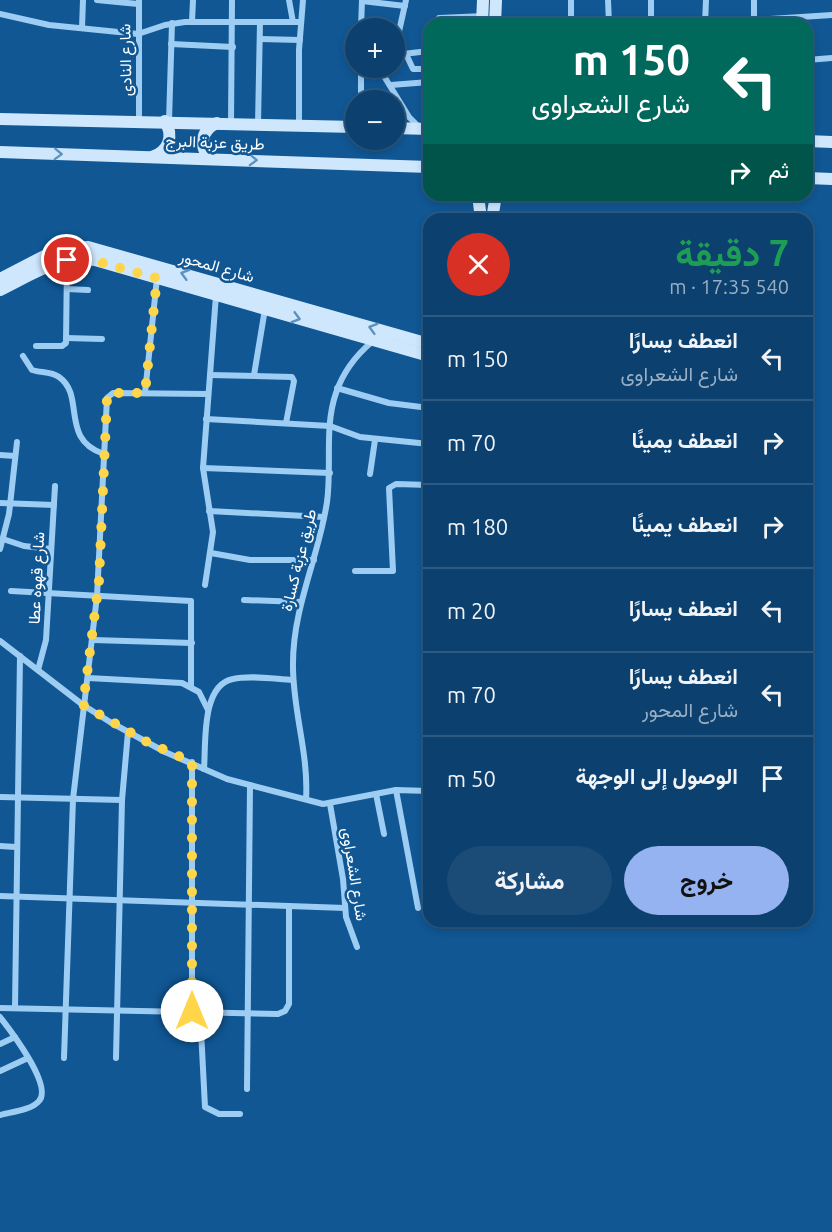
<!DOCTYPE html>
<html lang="ar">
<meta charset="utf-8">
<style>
:root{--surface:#0c416f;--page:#1a4c77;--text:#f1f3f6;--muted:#9aafc3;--line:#2c5a82;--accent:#95b2f1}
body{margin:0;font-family:Ubuntu,Vazirmatn,sans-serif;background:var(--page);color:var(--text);direction:rtl;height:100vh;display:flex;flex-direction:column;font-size:22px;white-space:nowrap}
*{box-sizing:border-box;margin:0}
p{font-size:20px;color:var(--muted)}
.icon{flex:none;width:33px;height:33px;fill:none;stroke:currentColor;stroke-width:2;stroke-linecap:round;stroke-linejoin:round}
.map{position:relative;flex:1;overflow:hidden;direction:ltr}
.side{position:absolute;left:423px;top:213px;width:390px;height:714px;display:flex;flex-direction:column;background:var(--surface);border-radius:18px;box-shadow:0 3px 9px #0003,0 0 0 2px var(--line);direction:rtl}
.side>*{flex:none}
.hud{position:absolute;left:423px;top:18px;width:390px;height:183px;border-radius:18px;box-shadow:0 3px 9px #0003,0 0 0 2px var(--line);direction:rtl;background:#00695c;color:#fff;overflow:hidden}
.tools{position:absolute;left:345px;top:18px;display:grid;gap:12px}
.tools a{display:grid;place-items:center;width:60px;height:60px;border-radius:50%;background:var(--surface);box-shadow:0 3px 9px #0003,0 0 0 2px var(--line);font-size:30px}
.pin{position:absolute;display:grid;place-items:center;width:51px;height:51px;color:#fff;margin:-26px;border:3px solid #fff;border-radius:50%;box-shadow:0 2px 6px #0007}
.me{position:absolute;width:66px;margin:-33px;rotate:0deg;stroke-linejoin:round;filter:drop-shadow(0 0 4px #0008)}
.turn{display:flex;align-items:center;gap:21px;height:126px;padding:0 24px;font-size:27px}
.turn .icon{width:78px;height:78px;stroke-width:2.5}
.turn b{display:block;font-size:42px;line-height:51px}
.then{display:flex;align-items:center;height:57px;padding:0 24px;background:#0003;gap:12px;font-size:22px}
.round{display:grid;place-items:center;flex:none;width:63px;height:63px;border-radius:32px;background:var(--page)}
.overview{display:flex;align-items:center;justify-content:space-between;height:102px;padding:0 24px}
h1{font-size:36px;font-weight:700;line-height:45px;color:#1e9e55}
.action{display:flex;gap:12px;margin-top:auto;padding:12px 24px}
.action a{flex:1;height:69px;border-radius:36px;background:var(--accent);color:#111;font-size:24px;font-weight:700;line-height:69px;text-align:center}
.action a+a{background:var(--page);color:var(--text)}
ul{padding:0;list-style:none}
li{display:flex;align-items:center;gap:18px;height:84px;padding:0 24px;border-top:2px solid var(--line)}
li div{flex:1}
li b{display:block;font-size:22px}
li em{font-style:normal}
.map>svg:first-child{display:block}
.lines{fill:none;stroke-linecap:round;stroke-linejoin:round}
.street{stroke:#9ecdf3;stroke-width:6}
.secondary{stroke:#cee7fd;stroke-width:12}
.oneway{stroke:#5c91be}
.route{stroke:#ffd54a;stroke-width:10;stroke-dasharray:0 18}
.labels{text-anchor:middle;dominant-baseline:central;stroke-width:5;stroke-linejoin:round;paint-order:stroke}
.street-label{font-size:16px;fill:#fff;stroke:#105794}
</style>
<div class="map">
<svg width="832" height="1232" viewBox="0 0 832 1232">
<rect width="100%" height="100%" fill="#105794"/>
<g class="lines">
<g class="street">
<path d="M97 0 138 4"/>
<path d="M139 0V121"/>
<path d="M289 0 293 22"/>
<path d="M608 0 609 24"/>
<path d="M651 0V24"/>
<path d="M362 1 405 6"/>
<path d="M0 14 49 25 138 34 165 25 185 22H301"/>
<path d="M439 18 484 16"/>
<path d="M754 20 832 15"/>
<path d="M192 22 193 0"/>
<path d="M754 23V0"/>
<path d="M571 24V0"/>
<path d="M705 24 706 0"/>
<path d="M82 28 83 0"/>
<path d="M361 28 362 0"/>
<path d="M260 39 300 40"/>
<path d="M171 44 233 47"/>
<path d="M394 54 406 0"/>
<path d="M406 54 413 69H429"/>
<path d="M394 55 429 51"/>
<path d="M379 68 409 117 420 128"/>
<path d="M391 85 429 82"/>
<path d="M808 89 807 60 832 58"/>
<path d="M361 100V68"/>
<path d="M169 121 172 23"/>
<path d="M231 123 232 0"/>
<path d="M258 124 260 22"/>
<path d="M299 125V50L303 0"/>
<path d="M67 289 88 290"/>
<path d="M66 338 102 339"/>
<path d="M36 346H62L66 343 67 261"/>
<path d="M23 356 32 370C41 373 51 371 59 377 86 396 59 439 104 454"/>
<path d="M210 375 292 377 294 381 286 423"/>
<path d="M254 375 265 309"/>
<path d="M337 388 389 403 429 408"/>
<path d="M145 393 157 278"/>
<path d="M206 419 330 426 360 437 429 444"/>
<path d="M0 455 15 456"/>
<path d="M203 468 330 473"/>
<path d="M370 474 375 440"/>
<path d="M0 503 54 505"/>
<path d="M209 511 324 517"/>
<path d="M3 539 24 546 51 549"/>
<path d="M0 549 9 514 17 442"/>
<path d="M211 553 250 560H314"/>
<path d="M355 571H393L389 488 396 484 429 485"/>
<path d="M205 585 213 532 203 468 216 295"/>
<path d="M11 591 191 601V687"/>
<path d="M244 600 301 602"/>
<path d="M93 640 192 643"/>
<path d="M0 641 83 705 110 722 165 752 227 779 323 804 396 790 429 791"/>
<path d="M38 670 46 640 55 486"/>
<path d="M88 678 182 683 199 692 208 710"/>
<path d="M204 769C206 744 201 685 233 679 251 675 274 679 293 680"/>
<path d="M396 790 418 908"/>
<path d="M376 794 384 834"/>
<path d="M0 797 122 800"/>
<path d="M306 799C309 753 292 709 293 663 293 607 319 556 327 502 332 466 324 427 336 393 343 372 356 355 373 341"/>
<path d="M330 804 343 879 346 917 357 947"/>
<path d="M0 846 16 847"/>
<path d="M0 896 345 908"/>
<path d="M0 1008 278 1014 285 1011 289 1004V906"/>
<path d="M15 1008 20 656"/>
<path d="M192 1011V762"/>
<path d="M200 1011 205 1107 219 1114H240"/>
<path d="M0 1017C11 1031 53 1086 39 1101 32 1110 11 1112 0 1115"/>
<path d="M0 1044 15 1037"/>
<path d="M64 1058 73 799 97 596 107 398 113 393 208 394"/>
<path d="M116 1058 122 800 128 732"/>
<path d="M0 1071 28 1058"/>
<path d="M247 1089 250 785"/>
</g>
<g class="secondary">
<path d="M482 24 483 0"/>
<path d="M495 24 496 0"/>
<path d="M0 119 356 127"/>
<path d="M394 128 429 129"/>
<path d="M807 141 832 142"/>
<path d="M0 152 429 167"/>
<path d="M152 157C169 151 174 136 165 121"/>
<path d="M211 159C198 147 201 130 217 123"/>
<path d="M807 178 832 179"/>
<path d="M478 195 481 219"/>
<path d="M492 219 496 195"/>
<path d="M0 279 54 251 88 247 429 344"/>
<path d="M0 290C31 275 58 255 95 260L429 356"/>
</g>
</g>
<defs><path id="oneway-chevron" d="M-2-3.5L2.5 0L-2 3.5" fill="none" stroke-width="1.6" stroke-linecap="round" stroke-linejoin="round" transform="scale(1.5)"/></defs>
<g class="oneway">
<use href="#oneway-chevron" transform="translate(58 154) rotate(2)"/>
<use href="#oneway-chevron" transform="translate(253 160) rotate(2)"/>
<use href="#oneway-chevron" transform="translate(185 274) rotate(-164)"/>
<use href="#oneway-chevron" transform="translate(296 318) rotate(16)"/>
<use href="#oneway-chevron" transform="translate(373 328) rotate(-164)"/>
</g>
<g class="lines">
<path class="route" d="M67 260 95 261 157 278 145 393H110L107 398 99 581 83 705 147 742 192 762V1011"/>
</g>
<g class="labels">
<g class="street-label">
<text transform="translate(125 60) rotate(-91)">شارع النادى</text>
<text transform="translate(215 142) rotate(2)">طريق عزبة البرج</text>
<text transform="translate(217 266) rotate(16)">شارع المحور</text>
<text transform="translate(298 560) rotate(-76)">طريق عزبة كسارة</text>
<text transform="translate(36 578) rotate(-87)">شارع قهوه عطا</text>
<text transform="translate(355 874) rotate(81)">شارع الشعراوى</text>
</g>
</g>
</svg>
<div class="tools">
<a>+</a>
<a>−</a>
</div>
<div class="pin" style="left:67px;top:260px;background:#d93025"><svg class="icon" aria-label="arrive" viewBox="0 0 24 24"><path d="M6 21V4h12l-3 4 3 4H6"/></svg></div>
<svg class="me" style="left:192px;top:1011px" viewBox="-20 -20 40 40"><circle r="19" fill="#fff"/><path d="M0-13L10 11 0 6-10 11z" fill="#ffd54a"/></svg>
<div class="hud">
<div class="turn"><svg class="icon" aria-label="left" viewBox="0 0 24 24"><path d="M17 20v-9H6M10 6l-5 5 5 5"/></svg><div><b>150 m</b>شارع الشعراوى</div></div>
<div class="then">ثم<svg class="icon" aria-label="right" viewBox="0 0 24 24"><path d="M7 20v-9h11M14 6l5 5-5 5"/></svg></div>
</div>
<section class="side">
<div class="overview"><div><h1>7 دقيقة</h1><p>540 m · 17:35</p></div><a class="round" style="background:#d93025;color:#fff"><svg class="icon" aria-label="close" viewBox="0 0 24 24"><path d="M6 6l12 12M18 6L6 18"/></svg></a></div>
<ul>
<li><svg class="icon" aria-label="left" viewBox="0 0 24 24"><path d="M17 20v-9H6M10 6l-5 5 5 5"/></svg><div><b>انعطف يسارًا</b><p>شارع الشعراوى</p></div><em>150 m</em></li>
<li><svg class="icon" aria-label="right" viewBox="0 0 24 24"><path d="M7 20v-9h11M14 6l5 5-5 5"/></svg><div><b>انعطف يمينًا</b></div><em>70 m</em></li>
<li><svg class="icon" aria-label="right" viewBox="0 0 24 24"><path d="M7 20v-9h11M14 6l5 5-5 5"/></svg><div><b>انعطف يمينًا</b></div><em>180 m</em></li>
<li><svg class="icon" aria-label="left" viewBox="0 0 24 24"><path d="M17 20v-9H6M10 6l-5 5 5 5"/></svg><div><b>انعطف يسارًا</b></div><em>20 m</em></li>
<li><svg class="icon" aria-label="left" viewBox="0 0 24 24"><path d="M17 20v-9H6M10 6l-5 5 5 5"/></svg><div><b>انعطف يسارًا</b><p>شارع المحور</p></div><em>70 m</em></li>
<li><svg class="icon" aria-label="arrive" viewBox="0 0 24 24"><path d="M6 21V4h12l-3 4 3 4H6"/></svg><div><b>الوصول إلى الوجهة</b></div><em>50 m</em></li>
</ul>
<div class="action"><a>خروج</a><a>مشاركة</a></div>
</section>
</div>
